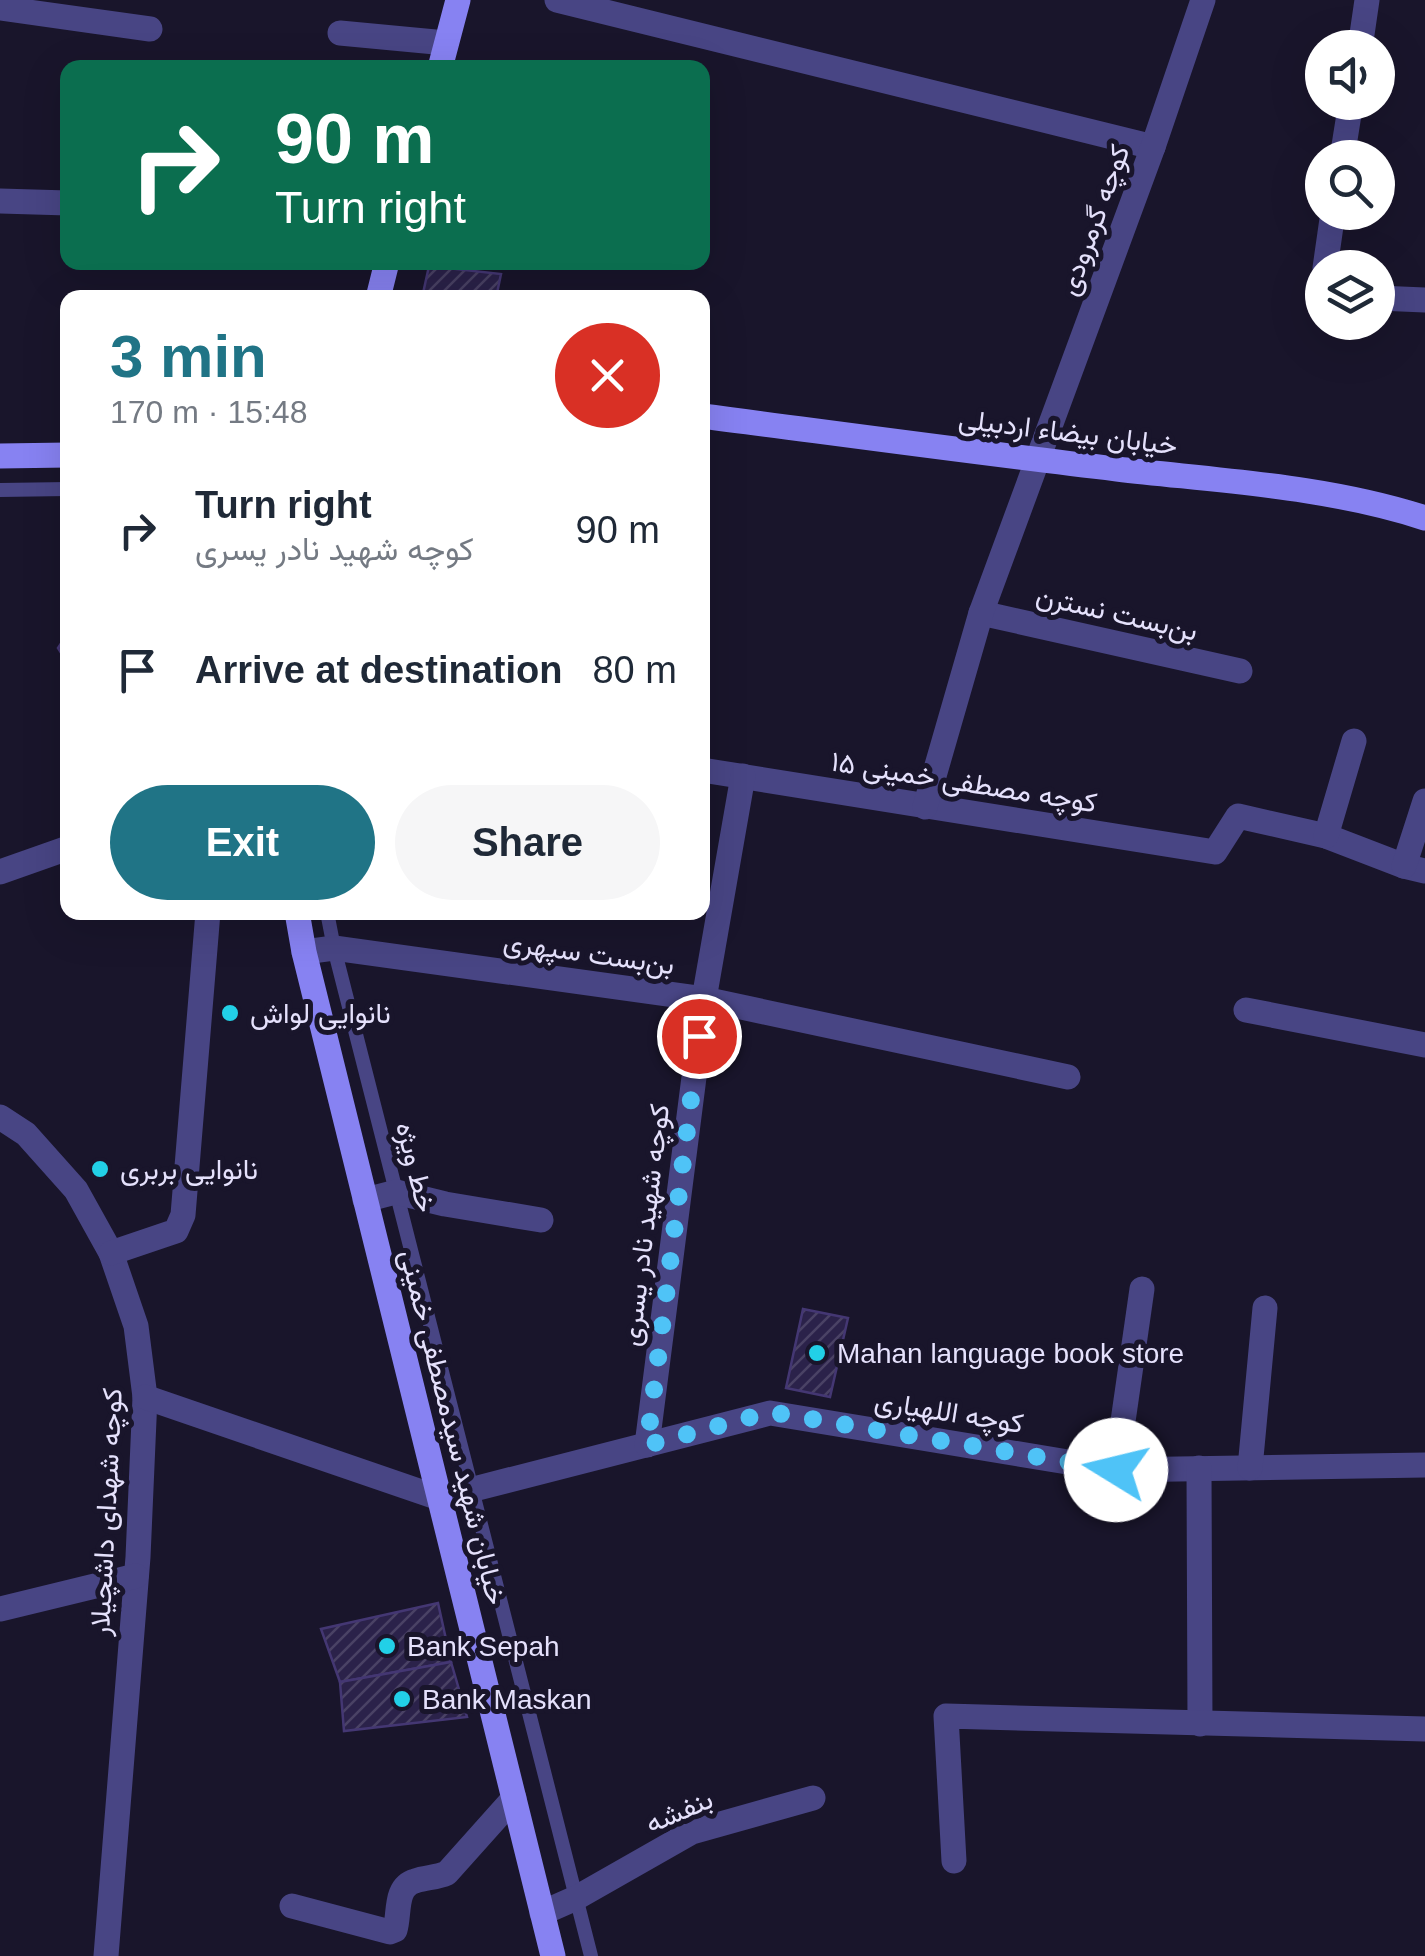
<!DOCTYPE html>
<meta charset="utf-8">
<style>
:root{--surface:#fff;--page:#f6f6f7;--text:#1f2937;--muted:#747a83;--accent:#207486}
body{margin:0;font-family:Helvetica,Vazirmatn,sans-serif;background:var(--page);color:var(--text);height:100vh;display:flex;flex-direction:column;font-size:38px;white-space:nowrap}
*{box-sizing:border-box;margin:0}
p{font-size:32px;color:var(--muted)}
.icon{flex:none;width:55px;height:55px;fill:none;stroke:currentColor;stroke-width:2;stroke-linecap:round;stroke-linejoin:round}
.map{position:relative;flex:1;overflow:hidden}
.sheet{position:absolute;left:60px;top:290px;width:650px;height:630px;display:flex;flex-direction:column;background:var(--surface);border-radius:20px;box-shadow:0 10px 40px #0002}
.sheet>*{flex:none}
.guide{position:absolute;left:60px;top:60px;width:650px;height:210px;border-radius:20px;box-shadow:0 10px 40px #0002;background:#0b6e4f;color:#fff;overflow:hidden}
.buttons{position:absolute;left:1305px;top:30px;display:grid;gap:20px}
.buttons a{display:grid;place-items:center;width:90px;height:90px;border-radius:50%;background:var(--surface);box-shadow:0 10px 40px #0002;font-size:50px}
.pin{position:absolute;display:grid;place-items:center;width:85px;height:85px;color:#fff;margin:-42px;border:5px solid #fff;border-radius:50%;box-shadow:0 2px 10px #0007}
.me{position:absolute;width:110px;margin:-55px;rotate:279deg;stroke-linejoin:round;filter:drop-shadow(0 0 8px #0008)}
.turn{display:flex;align-items:center;gap:35px;height:210px;padding:0 50px;font-size:45px}
.turn .icon{width:130px;height:130px;stroke-width:2.5}
.turn b{display:block;font-size:70px;line-height:85px}
.round{display:grid;place-items:center;flex:none;width:105px;height:105px;border-radius:52px;background:var(--page)}
.summary{display:flex;align-items:center;justify-content:space-between;height:170px;padding:0 50px}
h1{font-size:60px;font-weight:700;line-height:75px;color:var(--accent)}
.cta{display:flex;gap:20px;margin-top:auto;padding:20px 50px}
.cta a{flex:1;height:115px;border-radius:60px;background:var(--accent);color:#fff;font-size:40px;font-weight:700;line-height:115px;text-align:center}
.cta a+a{background:var(--page);color:var(--text)}
ul{padding:0;list-style:none}
li{display:flex;align-items:center;gap:30px;height:140px;padding:0 50px}
li div{flex:1}
li b{display:block;font-size:38px}
li em{font-style:normal}
.map>svg:first-child{display:block}
.building{fill:url(#building-hatch);stroke:#443773;stroke-width:2.5}
.lines{fill:none;stroke-linecap:round;stroke-linejoin:round}
.lane{stroke:#484584;stroke-width:14}
.street{stroke:#484584;stroke-width:25}
.secondary{stroke:#8782f2;stroke-width:25}
.route{stroke:#4fc3f7;stroke-width:18;stroke-dasharray:0 32.4}
.poi-dot{fill:#22d0e7;stroke:#19152b;stroke-width:4}
.labels{text-anchor:middle;dominant-baseline:central;stroke-width:10;stroke-linejoin:round;paint-order:stroke}
.street-label{font-size:28px;fill:#e5e1fc;stroke:#19152b}
.poi-label{font-size:28px;fill:#e5e1fc;stroke:#19152b;text-anchor:start}
</style>
<div class="map">
<svg width="1425" height="1956" viewBox="0 0 1425 1956">
<defs>
<pattern id="building-hatch" width="6" height="6" patternUnits="userSpaceOnUse" patternTransform="scale(2.5)"><rect width="6" height="6" fill="#2b224a"/><path d="M-1 1l2-2M0 6l6-6M5 7l2-2" fill="none" stroke="#4a4265"/></pattern>
</defs>
<rect width="100%" height="100%" fill="#19152b"/>
<g class="building">
<path d="M429 266 501 274 496 298H422Z"/>
<path d="M68 633V664L58 648Z"/>
<path d="M803 1309 848 1318 830 1397 786 1388Z"/>
<path d="M438 1603 451 1662 340 1682 321 1629Z"/>
<path d="M451 1662 467 1717 344 1731 340 1682Z"/>
</g>
<g class="lines">
<g class="lane">
<path d="M0 490 68 489"/>
<path d="M327 912 334 948 591 1956"/>
</g>
<g class="street">
<path d="M557 0 1153 147"/>
<path d="M0 8 150 29"/>
<path d="M340 33 446 43"/>
<path d="M1360 48 1367 0"/>
<path d="M1342 158 1351 102"/>
<path d="M0 201 68 203"/>
<path d="M1325 268 1333 212"/>
<path d="M1322 281 1320 296H1322"/>
<path d="M1378 298 1425 300"/>
<path d="M981 613 1240 671"/>
<path d="M702 770 1215 852 1238 816 1326 836 1404 866 1425 871"/>
<path d="M925 807 981 613 1153 147 1203 0"/>
<path d="M1326 836 1354 741"/>
<path d="M1404 866 1425 801"/>
<path d="M0 872 68 848"/>
<path d="M304 952 334 948 704 999 1068 1077"/>
<path d="M1246 1010 1425 1045"/>
<path d="M0 1117 26 1134 76 1190 111 1253 136 1326 145 1397 138 1557 106 1956"/>
<path d="M365 1200 396 1192 445 1204 541 1220"/>
<path d="M111 1253 176 1231 183 1215 208 912"/>
<path d="M145 1397 439 1498 770 1413 1116 1470 1425 1465"/>
<path d="M647 1445 704 999 743 776"/>
<path d="M1199 1468 1200 1724"/>
<path d="M1250 1468 1265 1308"/>
<path d="M1116 1470 1142 1289"/>
<path d="M0 1609 136 1576"/>
<path d="M954 1861 946 1716 1425 1729"/>
<path d="M292 1906 390 1932 395 1930C400 1914 394 1887 415 1881 426 1877 436 1878 447 1873L514 1798"/>
<path d="M542 1913 576 1898 692 1832 813 1798"/>
</g>
<g class="secondary">
<path d="M440 68 458 0"/>
<path d="M378 298 387 262"/>
<path d="M702 416C841 434 979 453 1117 469 1220 481 1327 486 1425 518"/>
<path d="M0 456 68 455"/>
<path d="M297 912 304 952 553 1956"/>
</g>
</g>
<g class="lines">
<path class="route" d="M699 1036 647 1445 770 1412 1116 1470"/>
</g>
<g class="poi-dot">
<circle cx="230" cy="1013" r="10"/>
<circle cx="100" cy="1169" r="10"/>
<circle cx="817" cy="1353" r="10"/>
<circle cx="387" cy="1646" r="10"/>
<circle cx="402" cy="1699" r="10"/>
</g>
<g class="labels">
<g class="street-label">
<text transform="translate(1094 220) rotate(-70)">کوچه گرمرودی</text>
<text transform="translate(1068 432) rotate(7)">خیابان بیضاء اردبیلی</text>
<text transform="translate(1117 613) rotate(13)">بن‌بست نسترن</text>
<text transform="translate(964 782) rotate(9)">کوچه مصطفی خمینی ۱۵</text>
<text transform="translate(589 953) rotate(8)">بن‌بست سپهری</text>
<text transform="translate(416 1167) rotate(76)">خط ویژه</text>
<text transform="translate(645 1225) rotate(-83)">کوچه شهید نادر یسری</text>
<text transform="translate(949 1412) rotate(9)">کوچه اللهیاری</text>
<text transform="translate(453 1427) rotate(76)">خیابان شهید سیدمصطفی خمینی</text>
<text transform="translate(106 1512) rotate(-87)">کوچه شهدای داشچیلار</text>
<text transform="translate(679 1811) rotate(-23)">بنفشه</text>
</g>
<g class="poi-label">
<text x="250" y="1013">نانوایی لواش</text>
<text x="120" y="1169">نانوایی بربری</text>
<text x="837" y="1353">Mahan language book store</text>
<text x="407" y="1646">Bank Sepah</text>
<text x="422" y="1699">Bank Maskan</text>
</g>
</g>
</svg>
<div class="buttons">
<a><svg class="icon" aria-label="sound" viewBox="0 0 24 24"><path d="M4 9h4l5-4v14l-5-4H4zM17 9q2 3 0 6"/></svg></a>
<a><svg class="icon" aria-label="search" viewBox="0 0 24 24"><circle cx="10" cy="10" r="6"/><path d="M15 15l6 6"/></svg></a>
<a><svg class="icon" aria-label="layers" viewBox="0 0 24 24"><path d="M12 4l9 5-9 5-9-5zM3 14l9 5 9-5"/></svg></a>
</div>
<div class="pin" style="left:699px;top:1036px;background:#d93025"><svg class="icon" aria-label="arrive" viewBox="0 0 24 24"><path d="M6 21V4h12l-3 4 3 4H6"/></svg></div>
<svg class="me" style="left:1116px;top:1470px" viewBox="-20 -20 40 40"><circle r="19" fill="#fff"/><path d="M0-13L10 11 0 6-10 11z" fill="#4fc3f7"/></svg>
<div class="guide">
<div class="turn"><svg class="icon" aria-label="right" viewBox="0 0 24 24"><path d="M7 20v-9h11M14 6l5 5-5 5"/></svg><div><b>90 m</b>Turn right</div></div>
</div>
<section class="sheet">
<div class="summary"><div><h1>3 min</h1><p>170 m · 15:48</p></div><a class="round" style="background:#d93025;color:#fff"><svg class="icon" aria-label="close" viewBox="0 0 24 24"><path d="M6 6l12 12M18 6L6 18"/></svg></a></div>
<ul>
<li><svg class="icon" aria-label="right" viewBox="0 0 24 24"><path d="M7 20v-9h11M14 6l5 5-5 5"/></svg><div><b>Turn right</b><p>کوچه شهید نادر یسری</p></div><em>90 m</em></li>
<li><svg class="icon" aria-label="arrive" viewBox="0 0 24 24"><path d="M6 21V4h12l-3 4 3 4H6"/></svg><div><b>Arrive at destination</b></div><em>80 m</em></li>
</ul>
<div class="cta"><a>Exit</a><a>Share</a></div>
</section>
</div>
